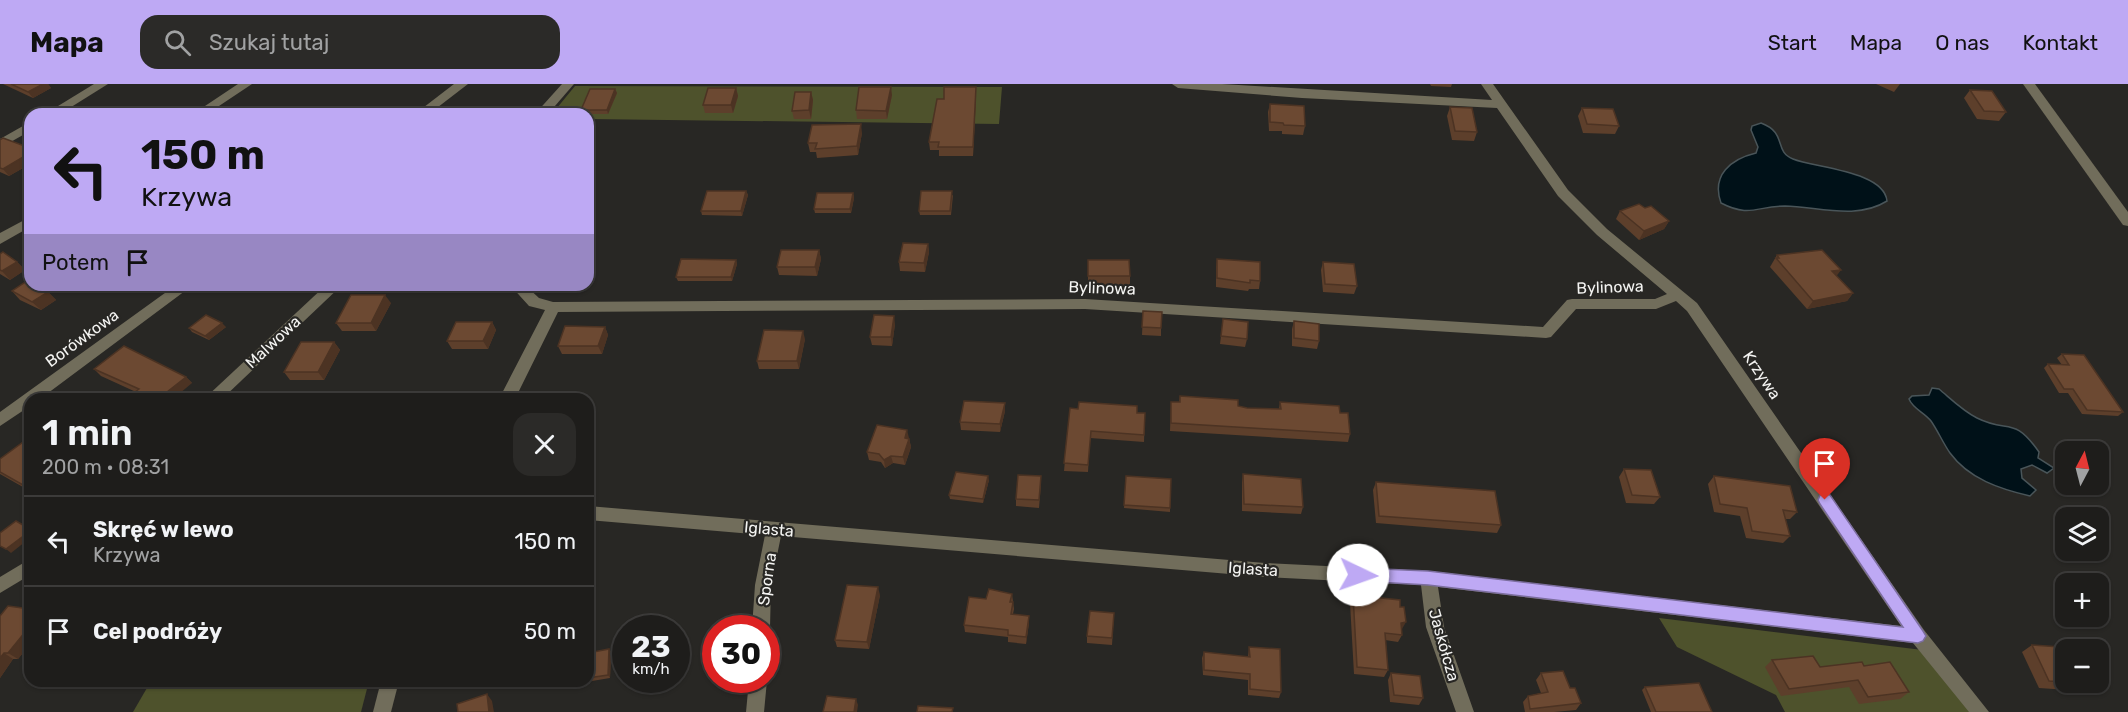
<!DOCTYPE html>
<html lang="pl">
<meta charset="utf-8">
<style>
:root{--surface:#1e1d1b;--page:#2b2a28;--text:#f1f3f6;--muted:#a1a2a3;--line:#3c3b3a;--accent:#bea9f4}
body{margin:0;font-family:Rubik,sans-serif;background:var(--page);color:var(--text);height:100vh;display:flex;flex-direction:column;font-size:22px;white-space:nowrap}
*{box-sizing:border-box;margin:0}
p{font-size:20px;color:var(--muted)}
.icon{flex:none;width:33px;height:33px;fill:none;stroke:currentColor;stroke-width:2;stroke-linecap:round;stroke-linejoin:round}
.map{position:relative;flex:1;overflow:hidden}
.details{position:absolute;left:24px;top:309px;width:570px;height:294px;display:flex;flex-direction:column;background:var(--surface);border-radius:18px;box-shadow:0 2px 4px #0004,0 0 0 2px var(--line)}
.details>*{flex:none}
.guide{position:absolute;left:24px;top:24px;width:570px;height:183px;border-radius:18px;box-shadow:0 2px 4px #0004,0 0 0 2px var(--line);background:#bea9f4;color:#111;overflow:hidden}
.needle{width:39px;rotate:7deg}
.controls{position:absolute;left:2055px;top:357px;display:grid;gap:12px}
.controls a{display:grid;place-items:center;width:54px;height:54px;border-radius:12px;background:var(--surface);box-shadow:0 2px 4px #0004,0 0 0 2px var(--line);font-size:30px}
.speed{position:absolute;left:612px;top:531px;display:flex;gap:12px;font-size:30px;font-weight:700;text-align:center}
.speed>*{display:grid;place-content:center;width:78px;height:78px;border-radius:50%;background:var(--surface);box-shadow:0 2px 4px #0004,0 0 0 2px var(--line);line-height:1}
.speed small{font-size:15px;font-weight:400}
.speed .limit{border:9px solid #d22;background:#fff;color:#111}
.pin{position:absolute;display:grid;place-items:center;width:51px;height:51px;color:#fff;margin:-62px -26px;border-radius:50% 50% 50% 0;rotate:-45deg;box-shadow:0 0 6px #0007}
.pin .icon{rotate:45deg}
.me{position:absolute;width:66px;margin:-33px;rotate:93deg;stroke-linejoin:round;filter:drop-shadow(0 0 4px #0008)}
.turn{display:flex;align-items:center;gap:21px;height:126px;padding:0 18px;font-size:27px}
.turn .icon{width:78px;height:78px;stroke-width:2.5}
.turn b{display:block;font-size:42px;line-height:51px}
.then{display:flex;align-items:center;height:57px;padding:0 18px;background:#0003;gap:12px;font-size:22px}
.round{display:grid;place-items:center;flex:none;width:63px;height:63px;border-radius:18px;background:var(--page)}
.headline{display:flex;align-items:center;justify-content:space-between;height:102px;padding:0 18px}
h1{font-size:36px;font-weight:600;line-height:45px}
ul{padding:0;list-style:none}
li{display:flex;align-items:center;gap:18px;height:90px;padding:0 18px;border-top:2px solid var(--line)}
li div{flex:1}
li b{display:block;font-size:22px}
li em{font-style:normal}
header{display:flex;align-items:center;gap:36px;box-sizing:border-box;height:84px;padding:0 30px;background:var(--accent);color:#111}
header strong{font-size:28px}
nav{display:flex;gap:33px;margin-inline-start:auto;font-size:21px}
.search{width:420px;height:54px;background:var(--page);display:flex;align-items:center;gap:15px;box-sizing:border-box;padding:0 21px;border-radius:18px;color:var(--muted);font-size:22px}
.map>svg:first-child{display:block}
.green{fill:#4e522c}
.water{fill:#001118;stroke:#495559;stroke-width:1.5}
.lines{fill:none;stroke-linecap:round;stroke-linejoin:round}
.street{fill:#716d5b;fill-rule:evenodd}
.wall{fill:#5d3f2b}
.shaded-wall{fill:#4c3323}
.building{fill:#6c4932;stroke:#4c3323;stroke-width:1.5}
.route{fill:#bea9f4;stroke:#7c6e9f;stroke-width:1.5}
.labels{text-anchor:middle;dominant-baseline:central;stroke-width:4.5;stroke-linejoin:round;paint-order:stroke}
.street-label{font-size:16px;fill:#f4f4f2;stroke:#282724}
</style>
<header>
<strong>Mapa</strong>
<div class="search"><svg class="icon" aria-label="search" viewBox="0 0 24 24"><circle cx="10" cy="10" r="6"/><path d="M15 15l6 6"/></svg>Szukaj tutaj</div>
<nav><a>Start</a><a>Mapa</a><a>O nas</a><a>Kontakt</a></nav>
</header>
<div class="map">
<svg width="2128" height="628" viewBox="0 0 2128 628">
<rect width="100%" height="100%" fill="#282724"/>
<g class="green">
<path d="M575 2 1002 3 999 40 588 35V30H552Z"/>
<path d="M1659 534 1931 567 1979 628H1785L1776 611 1677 563Z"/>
<path d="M151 597H369L361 628H133Z"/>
</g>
<g class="water">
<path d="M1761 39C1788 49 1773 67 1793 75 1815 84 1884 87 1887 117 1857 136 1819 123 1785 122 1757 122 1750 134 1721 119 1711 91 1731 75 1756 69L1758 63 1751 46 1752 42Z"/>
<path d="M1932 304 1939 305C1951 315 1963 327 1977 334 2009 350 2013 331 2039 368L2038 374 2054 384 2047 389 2032 381 2021 385 2022 394 2036 406 2030 412C2000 405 1969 395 1950 369 1943 359 1938 347 1931 337 1924 328 1913 325 1909 315L1912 312 1929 311Z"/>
</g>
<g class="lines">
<g class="street">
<path d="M94 0H108L60 30H45Z"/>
<path d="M238 0H252L207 30H193Z"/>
<path d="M454 0H468L429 30H415Z"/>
<path d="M562 0H574L548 30H535Z"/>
<path d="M1172 0H1222L1492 16 1481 0H1493L1568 106 1607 145 1697 219 1924 546 1989 628H1969L1913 559 1438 503 1444 543 1474 628H1456L1426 543 1421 501 1265 493 781 452 771 501 770 544 766 550V544H752L755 501 765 451 588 436V422L1265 479 1428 487 1901 542 1687 227 1676 217 1656 225H1576L1551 253 1546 254 1085 225 558 228 515 315H499L545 226 529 222 510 201H525L539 214 553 218 1085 215 1543 243 1567 216 1572 215H1655L1667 210 1597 151 1558 112 1497 24 1302 14 1178 4Z"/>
<path d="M2023 0H2035L2128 128V142L2123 141Z"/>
<path d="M30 38V47L0 64V55Z"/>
<path d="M30 133V143L0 160V149Z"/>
<path d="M176 201H193L40 315H30V322L0 342V328Z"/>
<path d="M326 201H342L222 315H204Z"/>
<path d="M30 475V491L0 509V493Z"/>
<path d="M766 595 767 596 764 628H746L749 596Z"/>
<path d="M381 597H399L391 628H373Z"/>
</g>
</g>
<g class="wall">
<path d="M3 0H48L51 4 33 14Z"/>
<path d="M1430 0H1452L1451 3 1431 2Z"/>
<path d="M1876 0H1900L1894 8Z"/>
<path d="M976 3V12L973 72H939V66H930L929 58 944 15Z"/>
<path d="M736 4 738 12 733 29H705L703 21Z"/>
<path d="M615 5 617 9 608 30H583L581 26Z"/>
<path d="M1970 6 2006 28 1999 37 1977 35 1964 14Z"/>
<path d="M811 8 813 16 811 35H794L792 27Z"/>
<path d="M892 11 887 35H857L856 26Z"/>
<path d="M1270 20 1305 42 1303 51 1282 50V47H1269L1268 28Z"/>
<path d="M1450 23 1477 48 1474 57 1452 56 1447 32Z"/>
<path d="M1582 24 1619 42 1615 50 1583 49 1578 32Z"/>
<path d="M862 49 858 71 817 74 816 68H810L808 59Z"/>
<path d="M0 56 30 64V80L9 92 0 88Z"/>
<path d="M746 107 748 111 742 132 702 131 701 127Z"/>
<path d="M853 109 854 114 851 129H815L814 125Z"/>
<path d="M953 111 951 131H920L919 127Z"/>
<path d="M1645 124 1669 137 1664 145 1639 156 1616 135 1620 127Z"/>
<path d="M928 160 929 168 925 188 900 187 899 178Z"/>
<path d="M819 166 821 175 817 192 779 191 777 183Z"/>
<path d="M0 170 17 178 25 186 10 196 0 190Z"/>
<path d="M1777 171 1853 209 1847 217 1807 225 1770 183Z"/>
<path d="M1217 175 1260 197 1259 205H1249L1248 207 1216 203V183Z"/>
<path d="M736 176 737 180 732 197H678L676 193Z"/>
<path d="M1088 176 1130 192V201H1088Z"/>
<path d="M1323 178 1357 202 1354 210 1323 208 1321 186Z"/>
<path d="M244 201H263L256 207Z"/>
<path d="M12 207 48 208 56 216 41 226 20 216Z"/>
<path d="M391 219 376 247H342L336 239Z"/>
<path d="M1143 227 1161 244V252L1142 251Z"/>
<path d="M1223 235 1247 255 1245 263 1220 260Z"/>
<path d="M1294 237 1319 257 1317 265 1292 262V245Z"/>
<path d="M492 238 496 246 488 265H452L447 257Z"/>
<path d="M895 240 892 262 872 261 870 253Z"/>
<path d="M226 243 209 256 192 248 189 244Z"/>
<path d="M605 243 608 251 602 270H562L558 262Z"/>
<path d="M805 255 799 285H759L757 277Z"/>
<path d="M334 258 340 266 324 296H290L284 288Z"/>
<path d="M2062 270 2123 328 2118 332 2082 330 2068 309H2059L2044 284 2048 280 2062 281 2057 274Z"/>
<path d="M94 285 186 293 192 299 136 308 101 292Z"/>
<path d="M1180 312 1247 324 1279 325 1280 318 1340 329 1350 350 1348 358 1170 347 1171 318H1179Z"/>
<path d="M1005 319V327L1000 348 961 346 960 338Z"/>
<path d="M1070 324 1145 329 1144 358 1090 354 1088 388 1064 387Z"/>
<path d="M30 353V407L0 390V375Z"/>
<path d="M909 354 911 363 905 381 893 379 885 384 881 378 869 376 867 368Z"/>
<path d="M1624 385 1660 413 1654 420 1626 419 1619 393Z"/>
<path d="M1243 390 1303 423 1301 430 1242 427V398Z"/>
<path d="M1126 392 1170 424V428L1124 424Z"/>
<path d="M1714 392 1797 428 1790 435H1785L1790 452 1783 459 1746 454 1740 432 1714 428 1708 400Z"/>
<path d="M989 396 983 419 950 415 949 411Z"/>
<path d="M1376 398 1501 441 1497 449 1376 439 1373 406Z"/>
<path d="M1041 400 1039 424 1016 422V415Z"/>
<path d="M1012 510 1014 525 1013 530 1029 532V539L1026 560 1008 558V553L965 548 964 541 986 515Z"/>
<path d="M880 511 869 565 837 563 835 556Z"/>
<path d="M1353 511 1402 545H1401L1402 551 1398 558 1385 556 1388 586 1384 593 1354 590 1350 519Z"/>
<path d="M30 525V560L18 575H13L0 594V532Z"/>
<path d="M1114 529 1112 561 1087 559V552Z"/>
<path d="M2032 561 2093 601 2083 607 2039 604 2022 568Z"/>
<path d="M1249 563 1281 608 1279 614 1248 611V596L1203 591 1202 574 1204 568 1248 573Z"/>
<path d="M609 565 611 568 610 594 586 598 585 597H588V569Z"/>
<path d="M1772 576 1820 583 1864 582 1909 608 1900 615 1859 620 1849 603 1781 612 1765 583Z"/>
<path d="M1391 589 1423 614 1419 621 1390 618 1388 596Z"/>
<path d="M1541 589 1570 604 1581 619 1576 626 1554 628H1525L1523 618 1528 612 1541 609 1536 596Z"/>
<path d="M1645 603 1712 628H1651L1642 606Z"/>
</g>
<g class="shaded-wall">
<path d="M43 0H48L51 4 33 14 28 8Z"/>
<path d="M891 3 892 11 887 35 886 27Z"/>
<path d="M976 3V12L973 72V63Z"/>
<path d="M736 4 738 12 733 29 731 21Z"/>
<path d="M615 5 617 9 608 30 607 26Z"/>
<path d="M811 8 813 16 811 35 809 26Z"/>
<path d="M861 40 862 49 858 71 857 62Z"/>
<path d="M30 69V80L9 92 3 85Z"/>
<path d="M746 107 748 111 742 132 741 127Z"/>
<path d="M853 109 854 114 851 129 850 125Z"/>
<path d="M1669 137 1664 145 1639 156 1644 147Z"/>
<path d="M928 160 929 168 925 188 924 179Z"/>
<path d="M819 166 821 175 817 192 815 183Z"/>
<path d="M736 176 737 180 732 197 731 193Z"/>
<path d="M17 178 25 186 10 196 2 187Z"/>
<path d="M1841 186 1835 194 1832 187Z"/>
<path d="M254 201H263L256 207 252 202Z"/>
<path d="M48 208 56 216 41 226 32 218Z"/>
<path d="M1853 209 1847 217 1807 225 1813 217Z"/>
<path d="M385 211 391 219 376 247 371 239Z"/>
<path d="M894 232 895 240 892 262 891 253Z"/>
<path d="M492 238 496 246 488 265 483 257Z"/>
<path d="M222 239 226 243 209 256 205 252Z"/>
<path d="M605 243 608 251 602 270 598 262Z"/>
<path d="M803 247 805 255 799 285 797 277Z"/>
<path d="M334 258 340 266 324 296 318 288Z"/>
<path d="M186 293 192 299 173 315H158Z"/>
<path d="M1005 319V327L1000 348V340Z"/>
<path d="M907 346 909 354 906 362 905 354Z"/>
<path d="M909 355 911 363 905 381 903 373Z"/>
<path d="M891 372 893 379 885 384 884 376Z"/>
<path d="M988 392 989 396 983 419V415Z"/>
<path d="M30 447V454L11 469 6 465Z"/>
<path d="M878 503 880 511 869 565 867 558Z"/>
<path d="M1029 532V539L1026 560V553Z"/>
<path d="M1406 538 1402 545 1397 546 1401 539Z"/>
<path d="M30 542V560L18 575 8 569Z"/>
<path d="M609 565 611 568 610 594 608 591Z"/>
<path d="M4 569 13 575 0 594V574Z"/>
<path d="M487 610 492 617 494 628H489Z"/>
<path d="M856 615 858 621 857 628H854Z"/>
</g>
<g class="building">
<path d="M11 0H43L28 8Z"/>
<path d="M859 3H891L886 27 856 26Z"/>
<path d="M944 3H976L973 63H938L939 58H929L937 15H944Z"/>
<path d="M708 4H736L731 21H703Z"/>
<path d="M590 5H615L607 26H581Z"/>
<path d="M1970 6 1992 7 2006 28 1984 27Z"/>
<path d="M795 8H811L809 26 792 27Z"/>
<path d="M1270 20 1304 22 1305 42 1284 41 1283 39 1270 38Z"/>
<path d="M1450 23 1472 24 1477 48 1455 47Z"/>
<path d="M1582 24 1613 25 1619 42 1587 40Z"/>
<path d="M861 40 857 62 815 65 817 59H808L812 41Z"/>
<path d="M3 54 30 64V69L3 85 0 84V56Z"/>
<path d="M707 107H746L741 127H701Z"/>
<path d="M921 107H952L950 127H919Z"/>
<path d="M817 109H853L850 125H814Z"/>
<path d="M1639 120 1645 124 1651 122 1669 137 1644 147 1620 127Z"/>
<path d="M903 159 928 160 924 179 899 178Z"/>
<path d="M781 166H819L815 183H777Z"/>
<path d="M1822 166 1841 186 1832 187 1853 209 1813 217 1776 174H1779L1777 171Z"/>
<path d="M3 168 17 178 2 187 0 186V170Z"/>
<path d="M681 175 736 176 731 193H676Z"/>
<path d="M1217 175 1260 178V197L1250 196V199L1217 194Z"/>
<path d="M1088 176H1129L1130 192H1088Z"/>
<path d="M1323 178 1354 180 1357 202 1325 200Z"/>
<path d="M27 197 30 199V201H34L48 208 32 218 12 207Z"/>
<path d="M351 211H385L371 239H336Z"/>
<path d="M1143 227 1162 228 1161 244 1142 243Z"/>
<path d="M206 231 222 239 205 252 189 244Z"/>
<path d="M874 231 894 232 891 253H870Z"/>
<path d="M1223 235 1248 238 1247 255 1221 252Z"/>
<path d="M1294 237 1319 240V257L1294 254Z"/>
<path d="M456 238H492L483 257H447Z"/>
<path d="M565 242 605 243 598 262H558Z"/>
<path d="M764 246 803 247 797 277H757Z"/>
<path d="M301 258H334L318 288H284Z"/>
<path d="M124 262 186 293 158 315H126L139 305 94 285Z"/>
<path d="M2062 270 2084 271 2123 328 2087 326 2073 305H2064L2048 280 2069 281Z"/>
<path d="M1180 312 1238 316V322L1247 324 1281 325 1280 318 1339 322 1340 329H1348L1350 350 1171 339V318H1180Z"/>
<path d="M964 317 1005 319 1000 340 960 338Z"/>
<path d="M1079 318 1137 322V329H1145L1144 351 1091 347 1088 381 1064 379 1070 324 1078 325Z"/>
<path d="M877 341 907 346 905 354 909 355 903 373 891 372 884 376 879 370 867 368Z"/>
<path d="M30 353V405L0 388V375Z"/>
<path d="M1624 385 1651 386 1660 413 1632 411Z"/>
<path d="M956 388 988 392 983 415 949 411Z"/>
<path d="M1243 390 1301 395 1303 423 1244 420Z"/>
<path d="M1018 391 1041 392 1039 416 1016 415Z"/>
<path d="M1126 392 1171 395 1170 424 1124 421Z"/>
<path d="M1714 392 1790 402 1797 428 1783 426 1790 452 1752 447 1747 424 1720 420Z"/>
<path d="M1376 398 1495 407 1501 441 1379 432Z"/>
<path d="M16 437 30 445V447L6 465 0 462V449Z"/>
<path d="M847 501 878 503 867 558 835 556Z"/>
<path d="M989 505 1012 510 1010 518H1013L1011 530 1029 532 1026 553 1008 551V546L964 541 969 513 986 515Z"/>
<path d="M1353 511 1400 516V523H1404L1406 538 1401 539 1402 551 1385 549 1388 586 1357 583Z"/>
<path d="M8 522 30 525V542L8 569H4L0 574V532Z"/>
<path d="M1090 527 1114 529 1112 554 1087 552Z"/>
<path d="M2032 561 2075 564 2076 566H2066V598L2049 597Z"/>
<path d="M1249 563 1280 565 1281 608 1250 605V590L1204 586V568L1250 573Z"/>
<path d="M609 565 608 591 588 594V569Z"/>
<path d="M1813 572 1820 583 1862 578 1864 582 1890 578 1909 608 1868 613 1858 596 1789 605 1772 576Z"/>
<path d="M1563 587 1570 604H1575L1581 619 1530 625 1528 612 1548 608 1541 589Z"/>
<path d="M1391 589 1420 592 1423 614 1394 611Z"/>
<path d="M2069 598H2092L2093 601Z"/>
<path d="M1699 599 1712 628H1656L1645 603Z"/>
<path d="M487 610 489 628H458L457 620Z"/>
<path d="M827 612 856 615 854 628H823Z"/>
<path d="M918 622 953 624 952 628H917Z"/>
</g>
<path class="route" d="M1825 410 1830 411 1923 547 1926 552 1923 557 1918 559 1428 501 1358 497 1353 495 1351 491 1353 486 1358 484 1428 487 1903 543 1820 420 1818 416 1820 411Z"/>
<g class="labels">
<g class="street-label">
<text transform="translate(1610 203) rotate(-2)">Bylinowa</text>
<text transform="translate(1102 204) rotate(2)">Bylinowa</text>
<text transform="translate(82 254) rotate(-36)">Borówkowa</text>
<text transform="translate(273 258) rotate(-43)">Malwowa</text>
<text transform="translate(1762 291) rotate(56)">Krzywa</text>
<text transform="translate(769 445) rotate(5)">Iglasta</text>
<text transform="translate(1253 485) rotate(4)">Iglasta</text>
<text transform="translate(767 495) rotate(-82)">Sporna</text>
<text transform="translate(1444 561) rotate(74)">Jaskółcza</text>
</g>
</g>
</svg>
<div class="controls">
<a><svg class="needle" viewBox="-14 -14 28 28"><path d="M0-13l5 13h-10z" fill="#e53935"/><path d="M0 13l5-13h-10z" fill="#a1a2a3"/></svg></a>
<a><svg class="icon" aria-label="layers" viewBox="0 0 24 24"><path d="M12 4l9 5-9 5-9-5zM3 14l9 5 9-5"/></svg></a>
<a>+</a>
<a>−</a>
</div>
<div class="speed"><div>23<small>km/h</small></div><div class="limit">30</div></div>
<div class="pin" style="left:1825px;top:416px;background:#d93025"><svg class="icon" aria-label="arrive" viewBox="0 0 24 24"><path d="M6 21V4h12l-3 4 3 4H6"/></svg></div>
<svg class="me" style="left:1358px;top:491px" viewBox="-20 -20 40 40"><circle r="19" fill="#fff"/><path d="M0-13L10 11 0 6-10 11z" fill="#bea9f4"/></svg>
<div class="guide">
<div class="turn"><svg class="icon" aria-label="left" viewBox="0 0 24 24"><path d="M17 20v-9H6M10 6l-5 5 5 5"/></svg><div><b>150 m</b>Krzywa</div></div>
<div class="then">Potem<svg class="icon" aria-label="arrive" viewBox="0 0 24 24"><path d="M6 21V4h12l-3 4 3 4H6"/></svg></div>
</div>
<section class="details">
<div class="headline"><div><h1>1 min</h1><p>200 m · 08:31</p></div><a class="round"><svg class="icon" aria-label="close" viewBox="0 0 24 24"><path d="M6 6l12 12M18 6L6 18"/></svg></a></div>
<ul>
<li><svg class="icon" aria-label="left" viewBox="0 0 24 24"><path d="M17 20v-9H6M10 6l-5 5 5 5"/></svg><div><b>Skręć w lewo</b><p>Krzywa</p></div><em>150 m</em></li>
<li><svg class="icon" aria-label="arrive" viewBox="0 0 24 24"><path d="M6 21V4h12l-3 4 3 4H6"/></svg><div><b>Cel podróży</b></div><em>50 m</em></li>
</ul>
</section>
</div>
